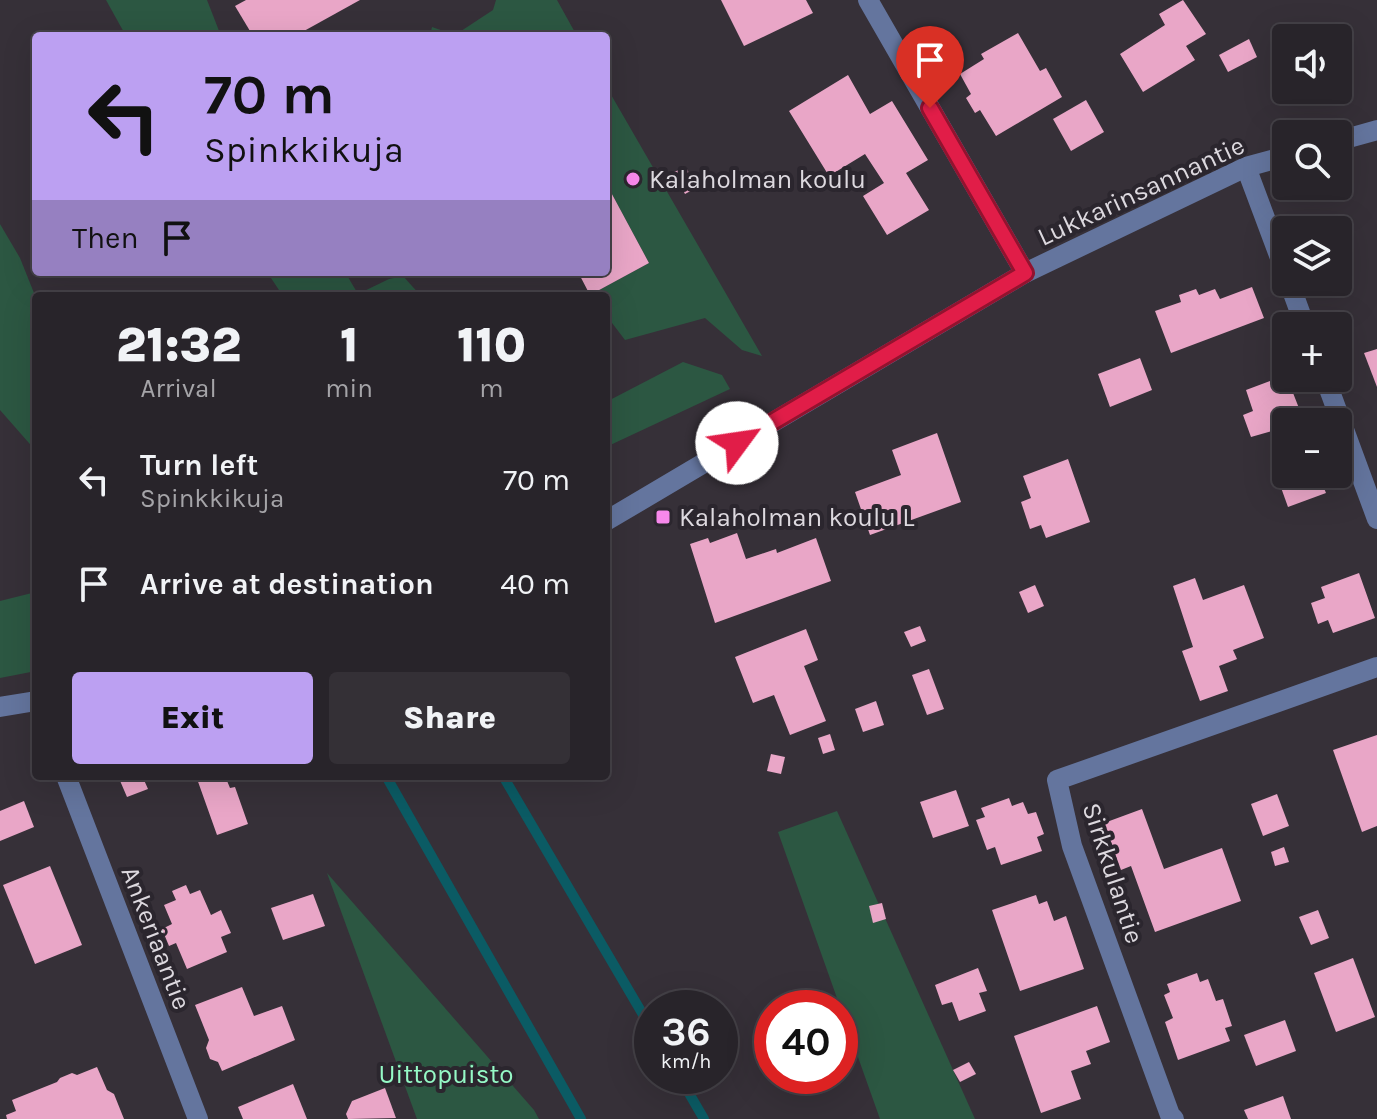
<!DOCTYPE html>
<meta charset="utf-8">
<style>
:root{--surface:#28242a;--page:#343036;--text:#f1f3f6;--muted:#a5a4a8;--line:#444147;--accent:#bca0f2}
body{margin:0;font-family:Karla,sans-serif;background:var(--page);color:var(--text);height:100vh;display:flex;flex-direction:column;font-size:30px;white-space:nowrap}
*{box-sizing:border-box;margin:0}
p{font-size:26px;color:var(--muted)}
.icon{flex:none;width:44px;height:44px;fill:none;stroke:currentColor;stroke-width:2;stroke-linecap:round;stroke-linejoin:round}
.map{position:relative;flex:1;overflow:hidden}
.panel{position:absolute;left:32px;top:292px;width:578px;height:488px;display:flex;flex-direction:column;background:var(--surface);border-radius:8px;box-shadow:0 8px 32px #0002,0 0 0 2px var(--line)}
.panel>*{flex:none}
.banner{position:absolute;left:32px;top:32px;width:578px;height:244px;border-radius:8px;box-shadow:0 8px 32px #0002,0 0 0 2px var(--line);background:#bca0f2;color:#111;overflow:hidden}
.buttons{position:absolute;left:1272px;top:24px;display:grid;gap:16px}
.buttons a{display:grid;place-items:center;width:80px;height:80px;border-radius:8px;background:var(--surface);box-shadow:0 8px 32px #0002,0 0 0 2px var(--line);font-size:40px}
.speed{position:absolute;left:634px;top:990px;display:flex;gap:16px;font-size:40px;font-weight:700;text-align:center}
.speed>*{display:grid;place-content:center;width:104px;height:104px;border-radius:50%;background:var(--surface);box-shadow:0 8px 32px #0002,0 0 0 2px var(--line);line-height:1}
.speed small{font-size:20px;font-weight:400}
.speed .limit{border:12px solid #d22;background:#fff;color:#111}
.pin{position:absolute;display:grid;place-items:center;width:68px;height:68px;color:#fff;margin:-82px -34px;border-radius:50% 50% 50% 0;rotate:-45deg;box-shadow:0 0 8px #0007}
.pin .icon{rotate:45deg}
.me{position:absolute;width:88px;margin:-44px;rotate:59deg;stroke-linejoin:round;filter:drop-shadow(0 0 6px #0008)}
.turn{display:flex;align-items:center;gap:28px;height:168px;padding:0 40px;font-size:36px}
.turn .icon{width:104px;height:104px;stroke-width:2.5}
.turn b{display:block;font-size:56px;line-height:68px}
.then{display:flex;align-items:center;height:76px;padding:0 40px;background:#0003;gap:16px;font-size:30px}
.eta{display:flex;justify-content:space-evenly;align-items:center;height:136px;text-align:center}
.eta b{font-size:48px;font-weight:800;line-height:56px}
.cta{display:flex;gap:16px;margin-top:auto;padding:16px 40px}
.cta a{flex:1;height:92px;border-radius:8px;background:var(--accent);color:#111;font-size:32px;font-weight:800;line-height:92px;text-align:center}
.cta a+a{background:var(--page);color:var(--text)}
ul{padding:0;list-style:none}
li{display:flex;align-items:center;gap:24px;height:104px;padding:0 40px}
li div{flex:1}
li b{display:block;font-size:30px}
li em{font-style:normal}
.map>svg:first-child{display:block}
.green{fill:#2c5742}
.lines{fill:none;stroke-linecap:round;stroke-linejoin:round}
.stream{stroke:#0b5b64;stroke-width:10}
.building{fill:#e9a6c7}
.minor{stroke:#64759e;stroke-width:20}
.route-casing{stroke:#92132f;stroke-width:20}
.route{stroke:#e11d48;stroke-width:14}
.poi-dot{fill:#f788eb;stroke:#2b262e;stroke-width:3}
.labels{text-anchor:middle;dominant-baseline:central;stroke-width:8;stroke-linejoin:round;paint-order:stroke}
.poi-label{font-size:26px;fill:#ddd9df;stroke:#2b262e;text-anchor:start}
.street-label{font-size:26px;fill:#ddd9df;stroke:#2b262e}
.park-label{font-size:26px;fill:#95f9c6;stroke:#2b262e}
</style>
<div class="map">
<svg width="1377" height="1119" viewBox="0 0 1377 1119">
<rect width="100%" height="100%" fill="#363038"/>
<g class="green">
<path d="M106 0H207L221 36H126Z"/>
<path d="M496 0H557L577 36H430L432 27 455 35 493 10Z"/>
<path d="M606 86 762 356 742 350 705 318 625 340 606 315V296L590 295 649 263 606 183Z"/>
<path d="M0 224 20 258 36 298V451L0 410Z"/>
<path d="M267 272H345L358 294 389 279 403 276 421 296H283Z"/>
<path d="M683 362 722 375 730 389 606 447V402Z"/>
<path d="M36 592V671L0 678V601Z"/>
<path d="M837 811 975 1119H880L778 832Z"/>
<path d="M327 873 534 1110 539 1119H417Z"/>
</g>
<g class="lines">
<g class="stream">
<path d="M386 776 581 1119"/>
<path d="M503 776 652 1030"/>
<path d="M679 1076 704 1119"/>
</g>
</g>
<g class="building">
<path d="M246 0H360L295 36H253L235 6Z"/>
<path d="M721 0H806L813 13 744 46Z"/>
<path d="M1183 0 1206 34 1186 46 1195 60 1143 92 1120 54 1165 25 1159 14Z"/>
<path d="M1018 33 1040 71 1046 68 1062 97 996 136 980 110 975 113 966 98 971 94 960 74 984 59 981 54Z"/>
<path d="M1249 39 1257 57 1228 72 1219 55Z"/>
<path d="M848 75 870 114 892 101 928 160 906 173 929 210 887 235 863 196 884 183 865 154 829 176 789 111Z"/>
<path d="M1086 100 1104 132 1071 151 1053 119Z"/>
<path d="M686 167 696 188 685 194 674 172Z"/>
<path d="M606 183 649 263 590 295 578 272H606Z"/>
<path d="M1252 287 1264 318 1171 353 1155 311 1181 302 1179 295 1196 289 1199 295 1215 289 1220 299Z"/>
<path d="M1377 349V387L1364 353Z"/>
<path d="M1140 358 1152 390 1110 407 1098 374Z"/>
<path d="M1286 375 1304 421 1286 422V427L1251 437 1243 415 1253 411 1246 390Z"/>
<path d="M937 433 961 502 870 535 855 492 901 475 892 450Z"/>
<path d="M1068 459 1090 522 1046 538 1041 525 1030 529 1021 502 1031 498 1023 476Z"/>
<path d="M1301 474H1318L1326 493 1288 507 1279 482Z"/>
<path d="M737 533 746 559 776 549 777 553 816 538 831 581 715 623 690 544 708 538 710 543Z"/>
<path d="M1359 573 1375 618 1333 633 1328 620 1318 624 1311 603 1325 598 1321 587Z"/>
<path d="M1195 578 1203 600 1244 585 1264 638 1233 650 1237 659 1219 666 1228 691 1200 701 1182 651 1193 647 1173 586Z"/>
<path d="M1035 585 1044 606 1028 613 1019 592Z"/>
<path d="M920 626 926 641 911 647 904 632Z"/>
<path d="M806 629 818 660 804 666 826 721 790 735 774 695 753 703 735 657Z"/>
<path d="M929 669 944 709 927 715 912 675Z"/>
<path d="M876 701 884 725 863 732 855 709Z"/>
<path d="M830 734 835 750 823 754 818 738Z"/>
<path d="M1377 735V826L1362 832 1333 750Z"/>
<path d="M771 754 785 757 781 774 767 771Z"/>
<path d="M118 776H154L144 780 148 789 127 797Z"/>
<path d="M196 776H225L230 788 235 787 248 824 217 835Z"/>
<path d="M956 790 969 826 933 838 920 802Z"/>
<path d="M1277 794 1289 826 1263 836 1251 804Z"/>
<path d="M1009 798 1012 806 1023 802 1028 814 1036 812 1044 834 1037 837 1042 851 1001 865 995 847 987 850 976 820 985 817 981 808Z"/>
<path d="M24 801 34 827 0 841V811Z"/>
<path d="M1142 809 1164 869 1222 848 1241 901 1155 932 1131 866 1121 870 1104 823Z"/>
<path d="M1284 847 1289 862 1275 866 1271 852Z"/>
<path d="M50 866 82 945 35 964 3 885Z"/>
<path d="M186 885 190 894 200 890 211 915 221 910 231 933 221 937 227 952 187 969 176 943 169 946 162 929 172 924 164 905 176 900 172 891Z"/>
<path d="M313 894 325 926 283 940 271 908Z"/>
<path d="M1036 895 1039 904 1047 901 1054 921 1066 916 1084 969 1020 991 992 910Z"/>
<path d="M882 903 886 919 873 923 869 906Z"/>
<path d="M1318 910 1329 938 1311 945 1299 917Z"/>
<path d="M1353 958 1375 1017 1336 1032 1314 973Z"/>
<path d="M978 968 987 991 979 993 986 1011 959 1021 952 1002 942 1005 935 985Z"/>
<path d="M1197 973 1200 982 1208 979 1216 1001 1223 999 1232 1026 1225 1028 1230 1041 1178 1060 1165 1022 1173 1018 1164 995 1170 992 1167 984Z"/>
<path d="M242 987 254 1016 282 1006 295 1040 222 1071 218 1062 210 1059 206 1048 209 1040 195 1005Z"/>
<path d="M1097 1006 1110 1042 1086 1051 1091 1064 1071 1071 1081 1099 1041 1113 1014 1036Z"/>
<path d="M1285 1020 1296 1051 1256 1066 1244 1035Z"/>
<path d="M969 1062 976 1074 960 1082 953 1070Z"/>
<path d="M97 1067 107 1090 114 1094 124 1119H7L6 1115 16 1111 12 1100 57 1082 60 1078 72 1073 77 1075Z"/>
<path d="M293 1084 307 1119H243L238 1107Z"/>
<path d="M385 1088 396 1118 348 1119 346 1114 352 1101Z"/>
<path d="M1283 1096 1291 1119H1248L1244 1110Z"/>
</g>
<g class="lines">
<g class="minor">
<path d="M868 0 1025 273"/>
<path d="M1338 141 1377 130"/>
<path d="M1246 167 1286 274"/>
<path d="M1289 282 1305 326"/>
<path d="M1325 378 1377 519"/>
<path d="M606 521 1025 273 1246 167 1286 156"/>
<path d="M0 707 36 701"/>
<path d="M66 776 198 1119"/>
<path d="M1174 1119 1170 1115 1072 846 1057 780 1377 667"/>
</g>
</g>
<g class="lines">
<defs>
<path id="route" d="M737 443 1025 273 930 108"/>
</defs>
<use href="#route" class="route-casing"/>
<use href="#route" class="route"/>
</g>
<g class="poi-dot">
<circle cx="633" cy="179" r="8"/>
<rect x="655" y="509" width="16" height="16" rx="4"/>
</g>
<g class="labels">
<g class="poi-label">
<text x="649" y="179">Kalaholman koulu</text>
<text x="679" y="517">Kalaholman koulu L</text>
</g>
<g class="street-label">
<text transform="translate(1141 191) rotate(-25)">Lukkarinsannantie</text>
<text transform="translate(1113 873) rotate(72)">Sirkkulantie</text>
<text transform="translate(156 938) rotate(69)">Ankeriaantie</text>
</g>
<g class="park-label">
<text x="446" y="1074">Uittopuisto</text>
</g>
</g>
</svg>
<div class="buttons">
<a><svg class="icon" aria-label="sound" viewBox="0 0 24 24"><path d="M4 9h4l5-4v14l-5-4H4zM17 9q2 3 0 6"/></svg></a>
<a><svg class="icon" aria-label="search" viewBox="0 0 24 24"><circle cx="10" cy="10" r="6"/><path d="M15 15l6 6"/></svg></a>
<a><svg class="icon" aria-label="layers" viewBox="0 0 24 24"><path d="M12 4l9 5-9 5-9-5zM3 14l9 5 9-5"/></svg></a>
<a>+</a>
<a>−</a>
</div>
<div class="speed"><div>36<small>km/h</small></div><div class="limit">40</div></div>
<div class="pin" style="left:930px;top:108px;background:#d93025"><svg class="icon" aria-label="arrive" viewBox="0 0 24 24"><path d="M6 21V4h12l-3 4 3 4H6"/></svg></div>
<svg class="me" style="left:737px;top:443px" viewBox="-20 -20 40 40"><circle r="19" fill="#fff"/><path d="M0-13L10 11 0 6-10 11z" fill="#e11d48"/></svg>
<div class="banner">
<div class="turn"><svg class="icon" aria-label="left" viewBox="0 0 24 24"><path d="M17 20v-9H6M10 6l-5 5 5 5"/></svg><div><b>70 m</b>Spinkkikuja</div></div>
<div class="then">Then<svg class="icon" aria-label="arrive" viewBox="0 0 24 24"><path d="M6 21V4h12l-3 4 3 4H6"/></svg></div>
</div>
<section class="panel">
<div class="eta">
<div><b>21:32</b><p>Arrival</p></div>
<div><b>1</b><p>min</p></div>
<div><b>110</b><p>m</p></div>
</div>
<ul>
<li><svg class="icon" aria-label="left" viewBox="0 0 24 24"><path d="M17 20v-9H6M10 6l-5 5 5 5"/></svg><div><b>Turn left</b><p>Spinkkikuja</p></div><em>70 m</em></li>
<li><svg class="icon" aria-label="arrive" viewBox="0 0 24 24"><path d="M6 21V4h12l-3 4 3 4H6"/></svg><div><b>Arrive at destination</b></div><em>40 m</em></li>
</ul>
<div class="cta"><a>Exit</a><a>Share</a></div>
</section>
</div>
